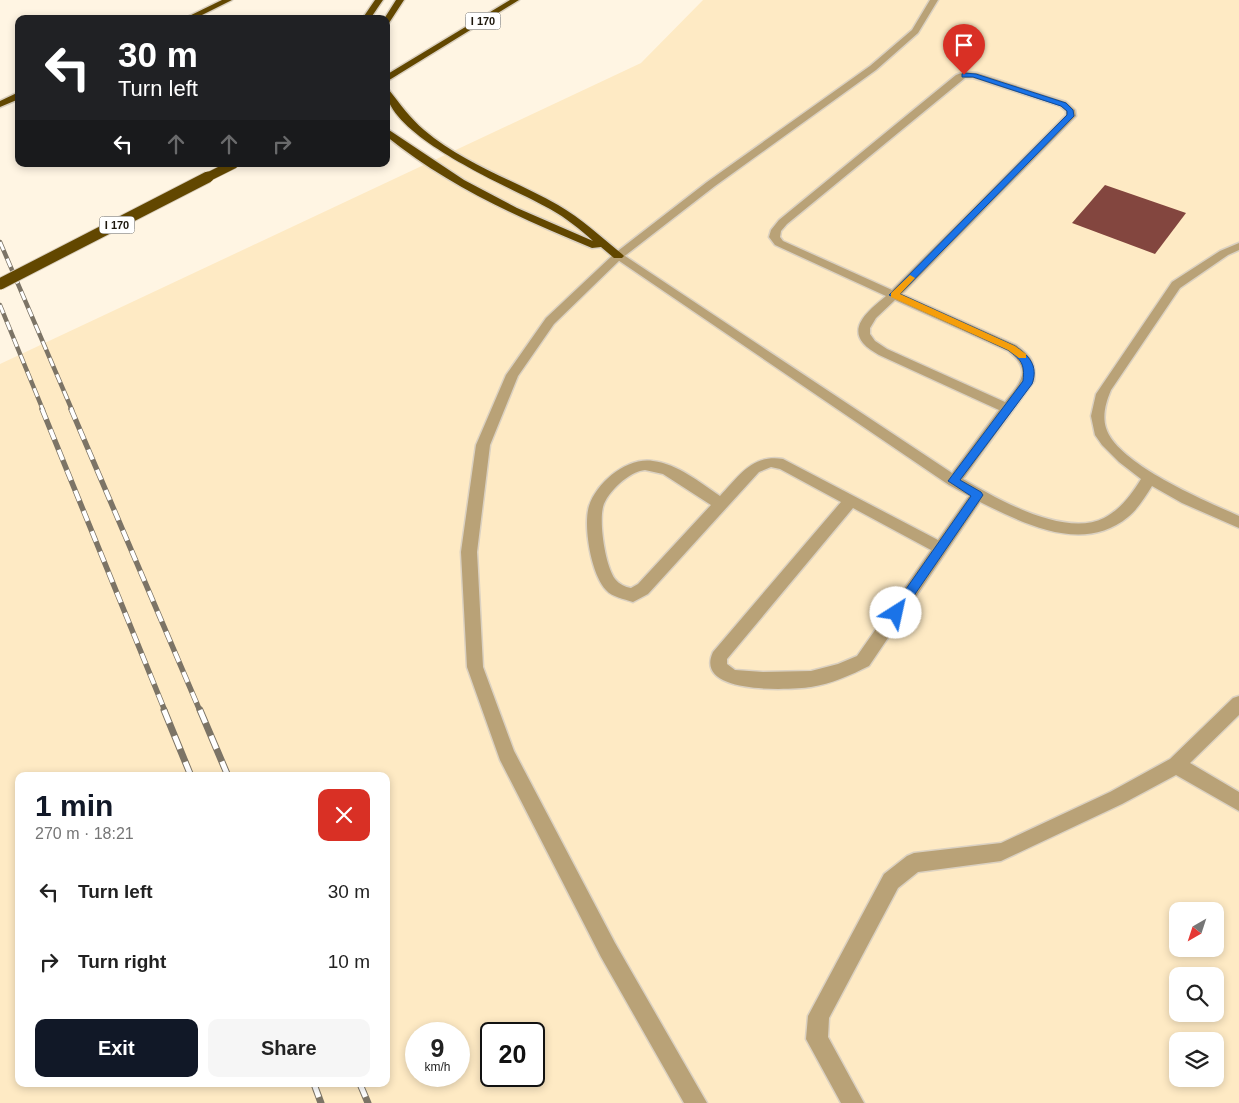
<!DOCTYPE html>
<meta charset="utf-8">
<style>
:root{--surface:#fff;--page:#f6f6f6;--text:#222;--muted:#767676;--accent:#111827}
body{margin:0;font-family:Helvetica,sans-serif;background:var(--page);color:var(--text);height:100vh;display:flex;flex-direction:column;font-size:19px;white-space:nowrap}
*{box-sizing:border-box;margin:0}
p{font-size:16px;color:var(--muted)}
.icon{flex:none;width:28px;height:28px;fill:none;stroke:currentColor;stroke-width:2;stroke-linecap:round;stroke-linejoin:round}
.map{position:relative;flex:1;overflow:hidden}
.sheet{position:absolute;left:15px;top:772px;width:375px;height:315px;display:flex;flex-direction:column;background:var(--surface);border-radius:10px;box-shadow:0 2px 8px #0003}
.sheet>*{flex:none}
.top-card{position:absolute;left:15px;top:15px;width:375px;height:152px;border-radius:10px;box-shadow:0 2px 8px #0003;background:#202124;color:#fff;overflow:hidden}
.needle{width:32px;rotate:219deg}
.controls{position:absolute;left:1169px;top:902px;display:grid;gap:10px}
.controls a{display:grid;place-items:center;width:55px;height:55px;border-radius:10px;background:var(--surface);box-shadow:0 2px 8px #0003;font-size:25px}
.speed{position:absolute;left:405px;top:1022px;display:flex;gap:10px;font-size:25px;font-weight:700;text-align:center}
.speed>*{display:grid;place-content:center;width:65px;height:65px;border-radius:50%;background:var(--surface);box-shadow:0 2px 8px #0003;line-height:1}
.speed small{font-size:12px;font-weight:400}
.speed .limit{border:2px solid #111;border-radius:8px;background:#fff;color:#111}
.pin{position:absolute;display:grid;place-items:center;width:42px;height:42px;color:#fff;margin:-51px -21px;border-radius:50% 50% 50% 0;rotate:-45deg;box-shadow:0 0 5px #0007}
.pin .icon{rotate:45deg}
.me{position:absolute;width:55px;margin:-28px;rotate:35deg;stroke-linejoin:round;filter:drop-shadow(0 0 4px #0008)}
.turn{display:flex;align-items:center;gap:18px;height:105px;padding:0 20px;font-size:22px}
.turn .icon{width:65px;height:65px;stroke-width:2.5}
.turn b{display:block;font-size:35px;line-height:42px}
.lanes{display:flex;align-items:center;height:48px;padding:0 20px;background:#0003;justify-content:center;gap:25px;direction:ltr}
.lanes .off{opacity:.35}
.round{display:grid;place-items:center;flex:none;width:52px;height:52px;border-radius:10px;background:var(--page)}
.overview{display:flex;align-items:center;justify-content:space-between;height:85px;padding:0 20px}
h1{font-size:30px;font-weight:600;line-height:38px;color:var(--accent)}
.cta{display:flex;gap:10px;margin-top:auto;padding:10px 20px}
.cta a{flex:1;height:58px;border-radius:10px;background:var(--accent);color:#fff;font-size:20px;font-weight:600;line-height:58px;text-align:center}
.cta a+a{background:var(--page);color:var(--text)}
ul{padding:0;list-style:none}
li{display:flex;align-items:center;gap:15px;height:70px;padding:0 20px}
li div{flex:1}
li b{display:block;font-size:19px}
li em{font-style:normal}
.map>svg:first-child{display:block}
.built{fill:#feeac4;fill-rule:evenodd}
.building{fill:#83463f}
.lines{fill:none;stroke-linecap:round;stroke-linejoin:round}
.lane-casing{stroke:#dbd1c1;stroke-width:3}
.street-casing{stroke:#dbd1c1;stroke-width:3}
.highway-casing{stroke:#dbd1c1;stroke-width:3}
.lane{fill:#b9a277;fill-rule:evenodd}
.street{fill:#b9a277;fill-rule:evenodd}
.highway{fill:#624700;fill-rule:evenodd}
.rail-far2-casing{stroke:#7c7466;stroke-width:4.5}
.rail-far1-casing{stroke:#7c7466;stroke-width:5.5}
.rail-casing{stroke:#7c7466;stroke-width:7}
.rail-far2{stroke:#fff;stroke-width:3;stroke-dasharray:9;stroke-linecap:butt}
.rail-far1{stroke:#fff;stroke-width:4;stroke-dasharray:11;stroke-linecap:butt}
.rail{stroke:#fff;stroke-width:5;stroke-dasharray:14;stroke-linecap:butt}
.highway-bridge-far1-casing{stroke:#dbd1c1;stroke-width:10;stroke-linecap:butt}
.highway-bridge-casing{stroke:#dbd1c1;stroke-width:13;stroke-linecap:butt}
.highway-bridge-far1{stroke:#624700;stroke-width:9}
.highway-bridge{stroke:#624700;stroke-width:11}
.route{fill:#1a73e8;stroke:#114b97}
.slow{fill:#f59e0b}
.labels{text-anchor:middle;dominant-baseline:central;stroke-width:5;stroke-linejoin:round;paint-order:stroke}
.shield{fill:#fff;stroke:#615d55;stroke-width:1}
.shield-label{font-size:11px;font-weight:bold;fill:#1d170c}
</style>
<div class="map">
<svg width="1239" height="1103" viewBox="0 0 1239 1103">
<rect width="100%" height="100%" fill="#fff5e3"/>
<path class="built" d="M703 0H1239V1103H0V364L641 63ZM19 776H386V1084H19ZM1178 911H1215V949H1178ZM1178 976H1215V1014H1178ZM416 1034H459V1076H416ZM491 1034H534V1076H491ZM1178 1041H1215V1079H1178Z"/>
<path class="building" d="M1105 185 1186 213 1155 254 1072 223Z"/>
<g class="lines">
<defs>
<g id="lane">
<path d="M964 72 977 73 1066 102 1075 110 1076 116 902 294 1016 345C1031 356 1036 362 1034 381L963 479C997 499 1065 538 1104 518 1121 509 1131 495 1141 479L1119 462 1102 445 1095 435 1091 416 1096 394 1172 282 1220 251 1239 243V250L1228 255 1180 288 1111 390C1106 402 1102 415 1106 428 1117 464 1206 501 1239 516V528L1182 503 1152 486C1145 497 1138 509 1128 517 1083 554 1025 524 980 502L869 666C851 675 831 684 811 687 789 690 693 695 713 652L841 502 780 469 771 467 759 472 648 594 633 602C624 599 612 597 606 590 591 574 583 526 589 506 597 482 627 457 653 461 678 464 699 482 720 496 739 476 752 454 783 459L938 540 969 496 949 485 612 256 614 254H622L952 473 999 410 879 355C873 351 867 348 863 343 848 325 873 307 886 296L775 245 769 237 771 230 779 220 956 75ZM965 78H973L1060 106 1066 111V115L892 290 783 241 780 237 781 231 787 224ZM895 300 1008 351C1033 370 1021 382 1005 402L887 349 875 341 870 334V328L876 318ZM645 470 663 474 711 505 638 584 631 588C625 587 619 584 615 579 605 565 599 523 603 507 607 492 630 471 645 470ZM853 508 931 550 857 656 838 664 811 671 763 672 735 670 727 664V659Z"/>
<path d="M1239 696V715L1190 763 1239 792V811L1176 775 1122 804 1001 861 918 872 898 888 829 1018 828 1037 864 1103H841L806 1039 808 1016 884 874 907 856 914 853 1001 843 1110 792 1170 759 1233 698Z"/>
</g>
<path id="street" d="M930 0H938L918 33 876 70 715 186 622 258 554 324 518 376 490 445 477 552 483 667 514 751 615 943 707 1103H684L601 957 500 760 467 667 461 552 476 445 506 375 546 318 614 254 707 182 870 66 912 30Z"/>
<g id="highway">
<path d="M222 0H232L194 19H183Z"/>
<path d="M375 0H383L370 19H362Z"/>
<path d="M396 0H404L389 23H386V19H384Z"/>
<path d="M510 0H519L386 82V75Z"/>
<path d="M386 89 389 90C400 104 411 119 424 130 464 164 514 180 558 205 581 218 601 237 622 254L624 256 622 258H614L601 247 592 248C519 218 448 186 386 136V128L464 180 517 208 593 241C580 229 566 218 550 209 513 188 386 137 386 89Z"/>
<path d="M19 92V99L0 107V101Z"/>
</g>
</defs>
<use href="#lane" class="lane-casing"/>
<use href="#street" class="street-casing"/>
<use href="#highway" class="highway-casing"/>
<use href="#lane" class="lane"/>
<use href="#street" class="street"/>
<use href="#highway" class="highway"/>
<defs>
<g id="rail-far2">
<path d="M0 242 72 410"/>
<path d="M0 305 43 410"/>
</g>
<g id="rail-far1">
<path d="M42 409 165 711"/>
<path d="M71 409 200 711"/>
</g>
<g id="rail">
<path d="M164 710 191 776"/>
<path d="M200 710 228 776"/>
<path d="M314 1084 321 1103"/>
<path d="M360 1084 368 1103"/>
</g>
</defs>
<use href="#rail-far2" class="rail-far2-casing"/>
<use href="#rail-far1" class="rail-far1-casing"/>
<use href="#rail" class="rail-casing"/>
<use href="#rail-far2" class="rail-far2"/>
<use href="#rail-far1" class="rail-far1"/>
<use href="#rail" class="rail"/>
<defs>
<path id="highway-bridge-far1" d="M206 178 234 164"/>
<path id="highway-bridge" d="M0 284 208 177"/>
</defs>
<use href="#highway-bridge-far1" class="highway-bridge-far1-casing"/>
<use href="#highway-bridge" class="highway-bridge-casing"/>
<use href="#highway-bridge-far1" class="highway-bridge-far1"/>
<use href="#highway-bridge" class="highway-bridge"/>
</g>
<path class="route" d="M964 73 976 74 1066 103 1073 110 1074 116 900 294 1015 346C1028 355 1039 365 1032 384L960 480 981 492 983 495 981 498 900 616H892L890 613 892 609 971 496 948 481 1023 381C1025 363 1021 360 1008 350L889 295 1067 115V111L1061 106 973 77H962V74Z"/>
<path class="slow" d="M910 275 915 278 900 294 1015 346 1026 354V358H1019L1008 350 891 297V293Z"/>
<g class="labels">
<g class="shield">
<rect x="465.5" y="12.5" width="35" height="17" rx="4"/>
<rect x="99.5" y="216.5" width="35" height="17" rx="4"/>
</g>
<g class="shield-label">
<text x="483" y="21">I 170</text>
<text x="117" y="225">I 170</text>
</g>
</g>
</svg>
<div class="controls">
<a><svg class="needle" viewBox="-14 -14 28 28"><path d="M0-13l5 13h-10z" fill="#e53935"/><path d="M0 13l5-13h-10z" fill="#767676"/></svg></a>
<a><svg class="icon" aria-label="search" viewBox="0 0 24 24"><circle cx="10" cy="10" r="6"/><path d="M15 15l6 6"/></svg></a>
<a><svg class="icon" aria-label="layers" viewBox="0 0 24 24"><path d="M12 4l9 5-9 5-9-5zM3 14l9 5 9-5"/></svg></a>
</div>
<div class="speed"><div>9<small>km/h</small></div><div class="limit">20</div></div>
<div class="pin" style="left:964px;top:75px;background:#d93025"><svg class="icon" aria-label="arrive" viewBox="0 0 24 24"><path d="M6 21V4h12l-3 4 3 4H6"/></svg></div>
<svg class="me" style="left:896px;top:613px" viewBox="-20 -20 40 40"><circle r="19" fill="#fff"/><path d="M0-13L10 11 0 6-10 11z" fill="#1a73e8"/></svg>
<div class="top-card">
<div class="turn"><svg class="icon" aria-label="left" viewBox="0 0 24 24"><path d="M17 20v-9H6M10 6l-5 5 5 5"/></svg><div><b>30 m</b>Turn left</div></div>
<div class="lanes"><svg class="icon" aria-label="left" viewBox="0 0 24 24"><path d="M17 20v-9H6M10 6l-5 5 5 5"/></svg><svg class="icon off" aria-label="ahead" viewBox="0 0 24 24"><path d="M12 20V5M6 11l6-6 6 6"/></svg><svg class="icon off" aria-label="ahead" viewBox="0 0 24 24"><path d="M12 20V5M6 11l6-6 6 6"/></svg><svg class="icon off" aria-label="right" viewBox="0 0 24 24"><path d="M7 20v-9h11M14 6l5 5-5 5"/></svg></div>
</div>
<section class="sheet">
<div class="overview"><div><h1>1 min</h1><p>270 m · 18:21</p></div><a class="round" style="background:#d93025;color:#fff"><svg class="icon" aria-label="close" viewBox="0 0 24 24"><path d="M6 6l12 12M18 6L6 18"/></svg></a></div>
<ul>
<li><svg class="icon" aria-label="left" viewBox="0 0 24 24"><path d="M17 20v-9H6M10 6l-5 5 5 5"/></svg><div><b>Turn left</b></div><em>30 m</em></li>
<li><svg class="icon" aria-label="right" viewBox="0 0 24 24"><path d="M7 20v-9h11M14 6l5 5-5 5"/></svg><div><b>Turn right</b></div><em>10 m</em></li>
</ul>
<div class="cta"><a>Exit</a><a>Share</a></div>
</section>
</div>
